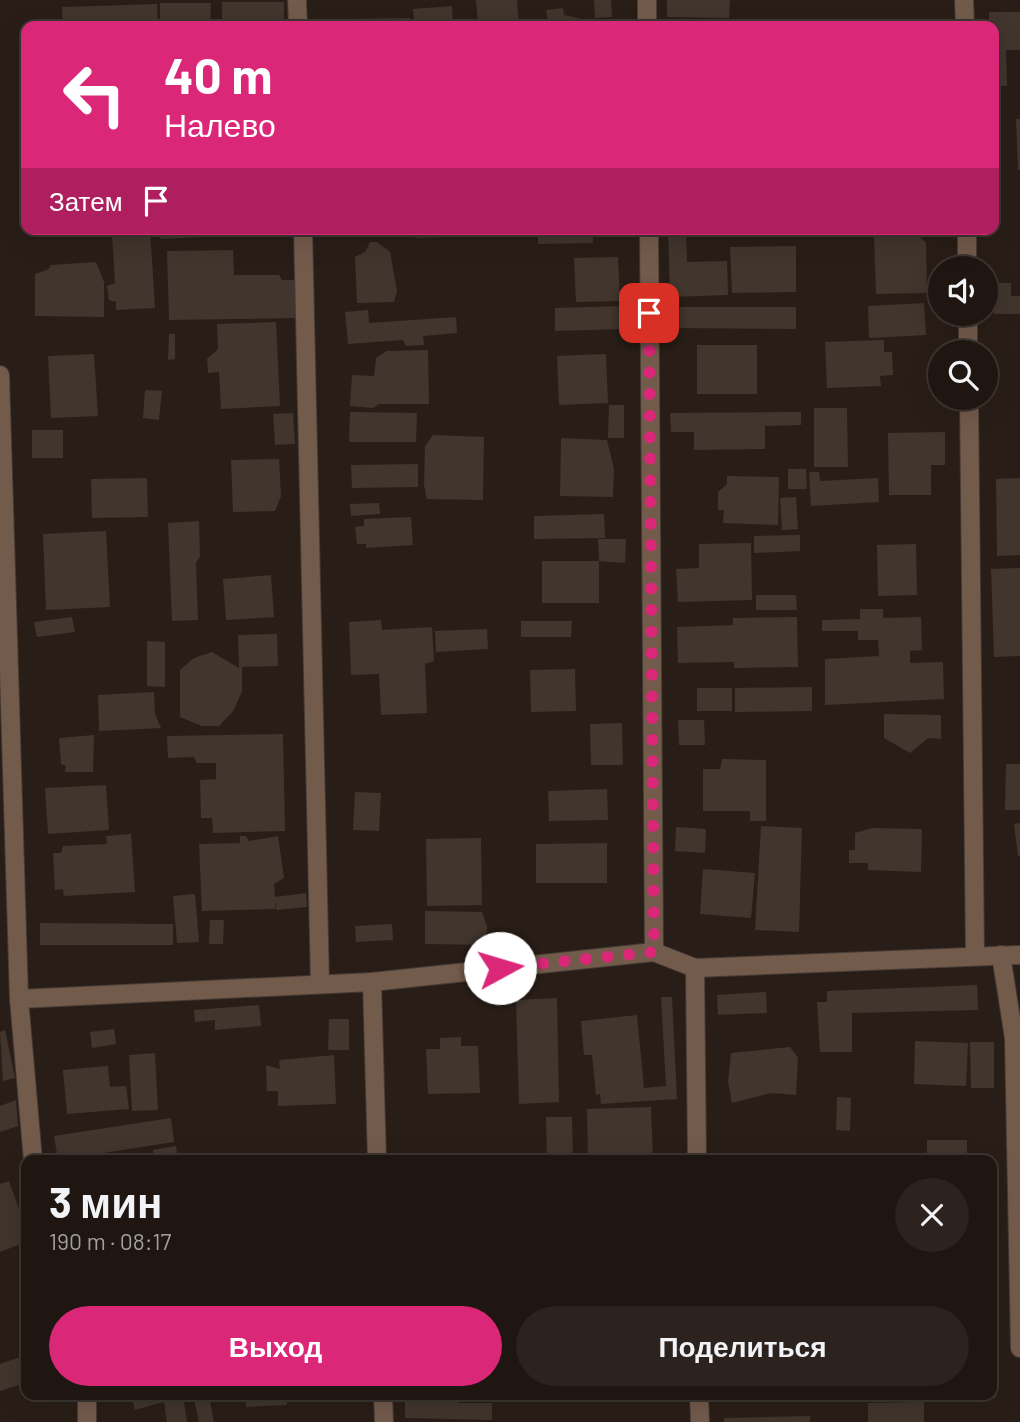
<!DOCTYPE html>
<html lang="ru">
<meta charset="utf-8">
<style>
:root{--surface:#1f1611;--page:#2c231f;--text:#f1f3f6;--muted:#a19f9f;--line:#3c3531;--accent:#db2777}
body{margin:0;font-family:Barlow,sans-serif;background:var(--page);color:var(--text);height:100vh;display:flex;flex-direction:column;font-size:26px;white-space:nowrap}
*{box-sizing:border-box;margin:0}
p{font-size:23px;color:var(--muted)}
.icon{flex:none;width:38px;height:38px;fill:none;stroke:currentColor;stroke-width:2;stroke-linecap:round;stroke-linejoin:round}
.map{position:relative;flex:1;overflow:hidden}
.panel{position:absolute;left:21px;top:1155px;width:976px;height:245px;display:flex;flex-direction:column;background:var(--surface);border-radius:14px;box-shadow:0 7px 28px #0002,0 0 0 2px var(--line)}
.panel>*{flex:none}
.guide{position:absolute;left:21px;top:21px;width:978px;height:214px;border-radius:14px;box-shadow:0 7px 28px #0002,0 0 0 2px var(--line);background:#db2777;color:#fff;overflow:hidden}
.buttons{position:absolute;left:928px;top:256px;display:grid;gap:14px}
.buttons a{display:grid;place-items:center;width:70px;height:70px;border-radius:50%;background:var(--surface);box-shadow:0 7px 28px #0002,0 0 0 2px var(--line);font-size:35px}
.pin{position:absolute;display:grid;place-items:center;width:60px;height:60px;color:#fff;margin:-30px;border-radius:14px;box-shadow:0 4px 10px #0006}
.me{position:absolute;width:77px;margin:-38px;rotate:84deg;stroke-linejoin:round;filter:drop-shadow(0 0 5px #0008)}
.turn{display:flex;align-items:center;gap:24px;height:147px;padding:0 28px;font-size:32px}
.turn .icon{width:91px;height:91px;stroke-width:2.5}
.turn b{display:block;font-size:49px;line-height:60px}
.then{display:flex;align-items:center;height:66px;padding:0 28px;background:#0003;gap:14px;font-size:26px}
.round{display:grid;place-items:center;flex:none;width:74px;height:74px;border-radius:37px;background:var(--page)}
.headline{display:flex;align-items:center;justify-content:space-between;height:119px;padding:0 28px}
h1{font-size:42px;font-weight:700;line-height:52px}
.button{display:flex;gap:14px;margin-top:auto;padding:14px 28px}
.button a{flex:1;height:80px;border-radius:42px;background:var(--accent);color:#fff;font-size:28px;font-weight:700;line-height:80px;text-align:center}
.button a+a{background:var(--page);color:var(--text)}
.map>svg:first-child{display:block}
.building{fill:#41352d}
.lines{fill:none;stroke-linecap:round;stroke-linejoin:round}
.street-casing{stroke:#463b35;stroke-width:20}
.street{stroke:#735b4c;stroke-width:18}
.route{stroke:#db2777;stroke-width:12;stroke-dasharray:0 21.6}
</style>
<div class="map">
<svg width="1020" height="1422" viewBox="0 0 1020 1422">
<rect width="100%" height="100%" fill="#291e17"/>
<g class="building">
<path d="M476 0H517L519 26H478Z"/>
<path d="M594 0H611L612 17 595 18Z"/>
<path d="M667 0H730L729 18 667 17Z"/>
<rect x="222" y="2" width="62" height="24"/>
<path d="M160 3H211L210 26H160Z"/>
<path d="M157 4 158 25 63 26 62 7Z"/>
<path d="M452 6 453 26H415L413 9Z"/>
<path d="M563 8 564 15 590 21 591 26H531V23L548 21 546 10Z"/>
<path d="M989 12H1020V50H1006L1007 86H994V26H989Z"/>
<path d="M410 18V26H346L345 19Z"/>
<path d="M850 21 863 22 865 26H840Z"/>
<path d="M21 111H26V134H23Z"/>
<path d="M1016 119H1020V170H1018Z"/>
<path d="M135 229H150L155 308 116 310V302L109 300 107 286 115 283 112 235 133 234Z"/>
<path d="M160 229H288V233L160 239Z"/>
<path d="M415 229H443V237L415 238Z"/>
<path d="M538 229H593V243L538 244Z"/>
<path d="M668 229H686L687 262 727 261 728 295 670 297Z"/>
<path d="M918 235 926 243 927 293 876 294 874 237Z"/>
<path d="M370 242H377L390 252 397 291 394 302 357 303 355 257 365 252Z"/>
<path d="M796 246V292L732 293 730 247Z"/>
<path d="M233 250 234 275H279L282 280H296L297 318 169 320 167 251Z"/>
<path d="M618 257 620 301 576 302 574 258Z"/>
<path d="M96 262 104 282V317L35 316V274L49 269 50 265Z"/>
<path d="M994 283H1011V296H1020V314H994Z"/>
<path d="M924 303 926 335 869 338 868 306Z"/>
<path d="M622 306 623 329 555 331V308Z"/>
<path d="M669 307H796V329L670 328Z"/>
<path d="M368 310 369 323 456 317 457 333 423 336 424 345 406 346 403 340 348 344 345 312Z"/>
<path d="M276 322 280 406 221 409 219 372 208 373 207 359 218 349 217 324Z"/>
<path d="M169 334H175V359L168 360Z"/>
<path d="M884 340V352H892L893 375 880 376 881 386 827 388 825 342Z"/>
<rect x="697" y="345" width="60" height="49"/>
<path d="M428 350 429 404H379L373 408 350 406 352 375 374 376 376 358 387 351Z"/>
<path d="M94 354 98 416 51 418 48 356Z"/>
<path d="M606 354 608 403 559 405 557 356Z"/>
<path d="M145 390 162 391 159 420 143 418Z"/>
<path d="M609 405H624V438H608Z"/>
<path d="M814 408H847L848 467H814Z"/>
<path d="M350 412 417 413 416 442H349Z"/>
<path d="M801 412V425L765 426V449L694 450V432H671L670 413Z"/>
<path d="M293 413 295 444 275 445 273 414Z"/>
<rect x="32" y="430" width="31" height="28"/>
<path d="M945 432V465H931V495H889L888 433Z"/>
<path d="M433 435 484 437 483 500 427 499 424 485 425 446Z"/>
<path d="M561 438 607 440 614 469 613 497 560 496Z"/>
<path d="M279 459 281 496 275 511 233 512 231 460Z"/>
<path d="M418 464V487L352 488 351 465Z"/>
<path d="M788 469H806L807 489H788Z"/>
<path d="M809 472H819L820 481 878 478 879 502 811 506Z"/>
<path d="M727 476 779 477 778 525 723 523 724 510H718V492L727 484Z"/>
<path d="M147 478 148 517 92 518 91 479Z"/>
<path d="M1020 478V555L997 556 996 479Z"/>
<path d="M796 497 798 529 782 530 780 498Z"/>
<path d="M379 503 380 514 351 516 350 504Z"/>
<path d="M604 514 605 538 534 539V516Z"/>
<path d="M411 517 413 545 366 548V544H357L355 527 364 526V519Z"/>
<path d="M199 521 200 557 196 562 198 620 172 621 168 523Z"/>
<path d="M106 531 110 607 46 610 43 534Z"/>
<path d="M800 535V551L754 553V536Z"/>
<path d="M598 539H626L625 563 599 561V603H542V561H599Z"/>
<path d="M751 543 752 600 678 602 676 569 699 568V544Z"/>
<path d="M916 544 917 595 878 596 877 545Z"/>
<path d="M1020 568V656L994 657 991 569Z"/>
<path d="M271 575 274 617 226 620 223 579Z"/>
<path d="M756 595H796L797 610H756Z"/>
<path d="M860 609H883V618L921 617 922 650 910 651V663L943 662 944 699 825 705V659L879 656 878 640H858V631H822V620L860 619Z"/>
<path d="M72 617 75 632 37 637 34 622Z"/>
<path d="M797 617 798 667 734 668V662L678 663 677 627 733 625V618Z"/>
<path d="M381 620 382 630 432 627 434 661 425 664 427 713 381 715 379 674 351 675 349 622Z"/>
<path d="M521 621H572L571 637H521Z"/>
<path d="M487 629 488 649 436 652 435 631Z"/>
<path d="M277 634 278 666 242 667V691L234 710 219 726H202L180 717V670L194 658 212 652 239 668 238 635Z"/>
<path d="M147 641 165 642V687L147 686Z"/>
<path d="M575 669 576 711 531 712 530 670Z"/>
<path d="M812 687V711L735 712V688Z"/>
<rect x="697" y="688" width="35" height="23"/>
<path d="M154 692 155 714 161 728 99 731 98 695Z"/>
<path d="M884 714 941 715V739L928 738 910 753 884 738Z"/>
<path d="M678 720H704L705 745H679Z"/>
<path d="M622 723 623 765H591L590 724Z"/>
<path d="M283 734 285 831 213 833 212 818H201L200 780 216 779V763H197L194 757 168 758 167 736Z"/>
<path d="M94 735 93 772H65L66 766 61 764 59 738Z"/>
<path d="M722 759 766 760V821H750V811H703V769H720Z"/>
<path d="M1006 764H1020V810H1005Z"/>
<path d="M106 785 109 830 48 834 45 788Z"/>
<path d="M607 789 608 820 549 821 548 791Z"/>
<path d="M355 792 381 793 379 831 353 830Z"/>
<path d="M1020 823V856H1018L1014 824Z"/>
<path d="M761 826 802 828 799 932 755 930Z"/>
<path d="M676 827 706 829 705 853 675 851Z"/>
<path d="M872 828 922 829 921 872 868 870V863H849V850H855V833Z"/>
<path d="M131 834 135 892 64 896 63 889 55 890 53 853H61L63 846 107 844 106 836Z"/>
<path d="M240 836H246L249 841 278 836 284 878 274 884 275 897 306 893 307 907 276 910 275 900V909L202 911 199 844 240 843Z"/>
<path d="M481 838 482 905 427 906 426 839Z"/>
<path d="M607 843V883H536V844Z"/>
<path d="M703 869 755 873 751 918 700 914Z"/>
<path d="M195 894 199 942 177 943 173 896Z"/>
<path d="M425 911 482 912 487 926V945L425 944Z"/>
<path d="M210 920H224L223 944H209Z"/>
<path d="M40 923 173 924V945H40Z"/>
<path d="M392 924 393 940 356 942 355 926Z"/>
<path d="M977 985 978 1010 852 1013V1052H820L817 1002H827V991Z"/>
<path d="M766 992 767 1013 718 1015 717 995Z"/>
<path d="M661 997H672L677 1099 601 1104 600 1094 596 1095 592 1055H584L581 1021 637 1015 644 1088 666 1086Z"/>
<path d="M557 998 559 1102 519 1104 516 1000Z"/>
<path d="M259 1005 261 1026 215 1030V1020L195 1022 194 1010Z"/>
<path d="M329 1019H349V1050H328Z"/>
<path d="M114 1029 116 1044 92 1048 90 1032Z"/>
<path d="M5 1030 15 1078 3 1081 0 1032Z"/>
<path d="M461 1037V1046H478L480 1093 428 1094 426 1049H440V1038Z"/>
<path d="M915 1041 968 1043 966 1086 914 1084Z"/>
<path d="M970 1042H994V1088H971Z"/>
<path d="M790 1047 798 1058 796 1095 771 1093 732 1103 728 1082 731 1053Z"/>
<path d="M155 1053 158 1110 132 1111 129 1055Z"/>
<path d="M334 1055 336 1104 278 1106V1091H267L266 1065 280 1069 279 1060Z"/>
<path d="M108 1066 110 1087 126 1086 129 1109 67 1114 63 1070Z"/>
<path d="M837 1097 851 1098 850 1131 836 1130Z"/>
<path d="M16 1100 18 1126 0 1132V1106Z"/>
<path d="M651 1107 653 1160H588L587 1109Z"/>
<path d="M546 1117H572L573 1160H547Z"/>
<path d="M171 1118 174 1142 58 1160 54 1136Z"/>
<rect x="927" y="1140" width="40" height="20"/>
<path d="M176 1146 178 1160H154L153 1150Z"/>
<path d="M9 1181 26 1228V1242L0 1252V1184Z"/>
<path d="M992 1346H997L996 1398 978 1397 992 1395Z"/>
<path d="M23 1356 26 1372 19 1377 21 1384 0 1391V1364Z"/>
<path d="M131 1395H183L187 1422H167L164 1402 135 1410Z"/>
<path d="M193 1395H209L214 1422H199Z"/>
<path d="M245 1395H286L287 1405 246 1407Z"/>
<path d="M405 1395H458V1403H492V1420L405 1418Z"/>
<path d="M732 1395H767V1398L733 1399Z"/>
<path d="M775 1395H829L830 1400 775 1402Z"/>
<path d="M924 1402V1422H868V1403Z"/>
<path d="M810 1416V1422H724V1418Z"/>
</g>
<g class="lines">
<defs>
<g id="street">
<path d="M297 0 298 26"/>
<path d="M647 0V26"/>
<path d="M964 0 965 26"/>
<path d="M303 229 320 983"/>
<path d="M649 229 654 952"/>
<path d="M967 229V268"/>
<path d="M968 313V352"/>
<path d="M0 375 19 999 33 1160"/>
<path d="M969 397 975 956"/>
<path d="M1001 955 1014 1038 1020 1348"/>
<path d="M695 968 697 1160"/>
<path d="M372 982 377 1160"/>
<path d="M19 999 372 982 654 952 695 968 1020 955"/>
<path d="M87 1395V1422"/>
<path d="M383 1395 384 1422"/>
<path d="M699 1395 700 1422"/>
</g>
</defs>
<use href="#street" class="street-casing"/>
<use href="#street" class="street"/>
</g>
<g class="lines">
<path class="route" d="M500 968 654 952 649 313"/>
</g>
</svg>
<div class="buttons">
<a><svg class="icon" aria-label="sound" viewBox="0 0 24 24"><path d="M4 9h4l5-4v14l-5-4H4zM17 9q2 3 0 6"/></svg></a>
<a><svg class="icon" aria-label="search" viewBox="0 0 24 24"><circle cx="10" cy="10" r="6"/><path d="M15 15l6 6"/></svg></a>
</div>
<div class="pin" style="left:649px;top:313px;background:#d93025"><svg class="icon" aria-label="arrive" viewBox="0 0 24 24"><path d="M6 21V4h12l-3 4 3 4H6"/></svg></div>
<svg class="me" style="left:500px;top:968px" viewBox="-20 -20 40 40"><circle r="19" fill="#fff"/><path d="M0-13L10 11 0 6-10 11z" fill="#db2777"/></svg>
<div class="guide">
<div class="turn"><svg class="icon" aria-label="left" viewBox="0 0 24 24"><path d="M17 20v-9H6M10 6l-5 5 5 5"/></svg><div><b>40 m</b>Налево</div></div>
<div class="then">Затем<svg class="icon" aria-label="arrive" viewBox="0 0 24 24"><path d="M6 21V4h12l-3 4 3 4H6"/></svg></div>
</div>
<section class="panel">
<div class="headline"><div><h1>3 мин</h1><p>190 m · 08:17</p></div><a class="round"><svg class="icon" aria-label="close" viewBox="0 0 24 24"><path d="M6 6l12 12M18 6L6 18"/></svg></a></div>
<div class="button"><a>Выход</a><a>Поделиться</a></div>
</section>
</div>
